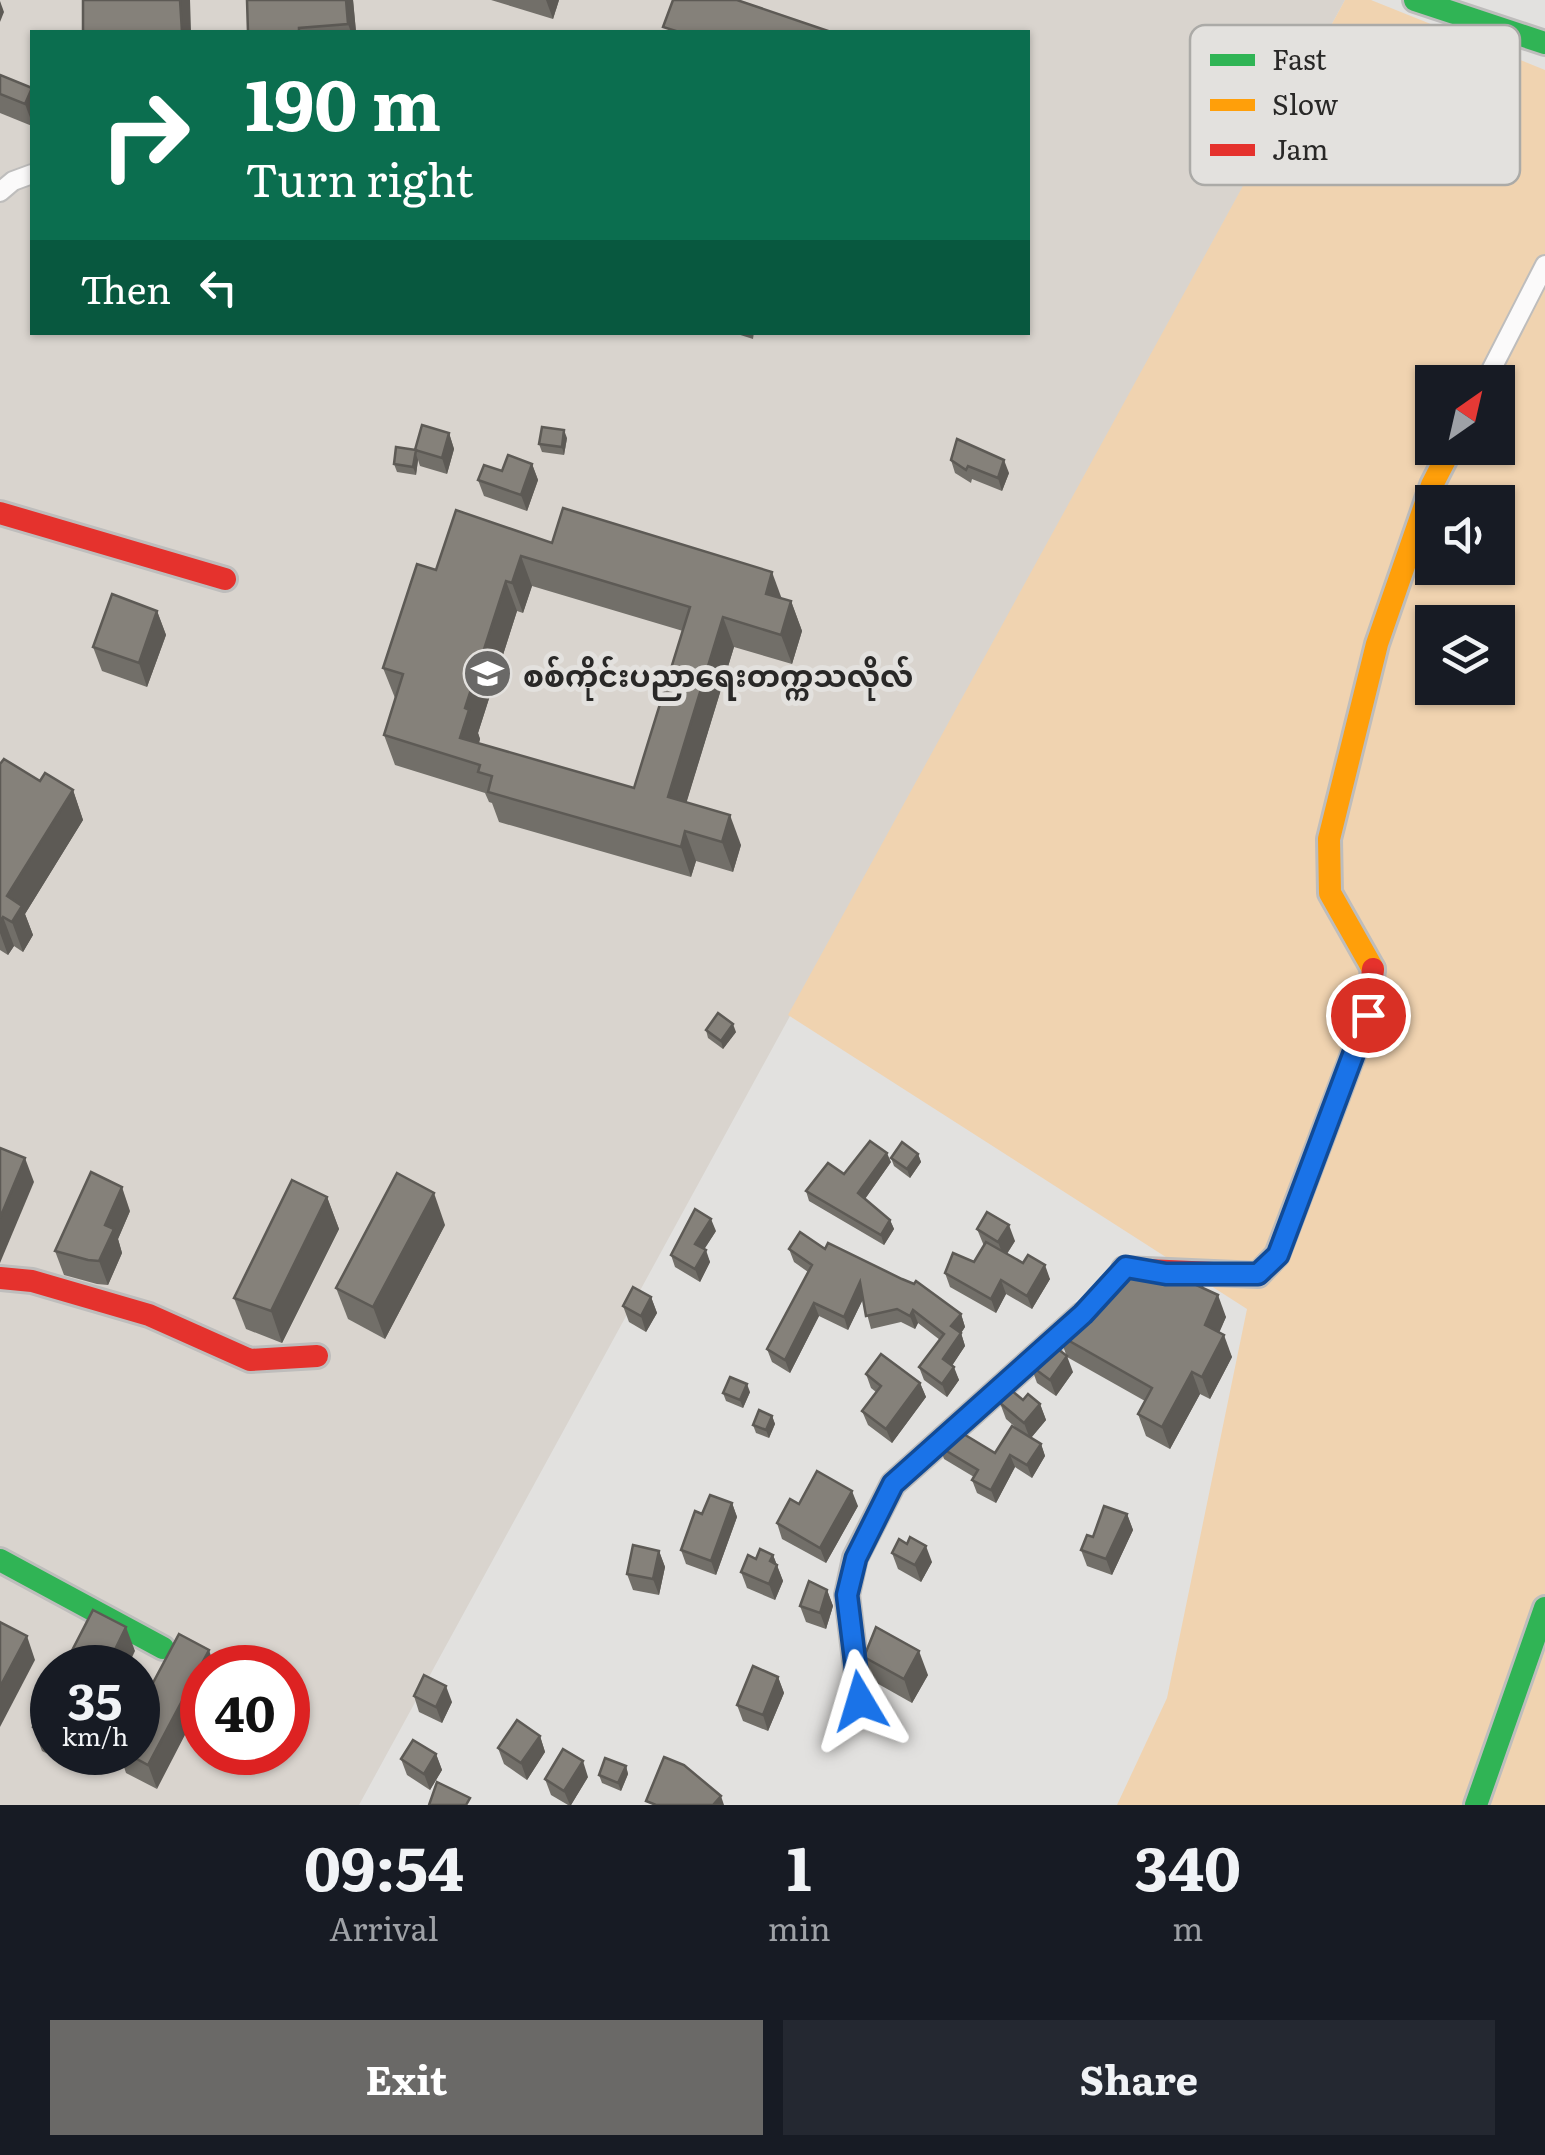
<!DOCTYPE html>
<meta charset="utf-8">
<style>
:root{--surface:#171b24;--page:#242831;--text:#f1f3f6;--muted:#9ea1a6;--accent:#6a6967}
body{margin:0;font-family:Literata,"Noto Sans Myanmar",serif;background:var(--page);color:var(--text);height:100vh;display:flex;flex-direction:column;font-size:38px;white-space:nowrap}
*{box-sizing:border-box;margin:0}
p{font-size:32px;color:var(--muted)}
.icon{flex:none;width:55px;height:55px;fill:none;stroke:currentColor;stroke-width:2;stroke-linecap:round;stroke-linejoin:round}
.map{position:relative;height:1805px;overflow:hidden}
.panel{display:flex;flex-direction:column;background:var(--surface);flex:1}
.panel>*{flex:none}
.banner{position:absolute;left:30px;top:30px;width:1000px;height:305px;border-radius:0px;box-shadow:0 2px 8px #0004;background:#0b6e4f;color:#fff;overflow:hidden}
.needle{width:65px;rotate:34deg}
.tools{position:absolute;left:1415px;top:365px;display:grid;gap:20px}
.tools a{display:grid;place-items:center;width:100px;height:100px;border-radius:0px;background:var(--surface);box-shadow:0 2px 8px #0004;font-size:50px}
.speed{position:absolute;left:30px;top:1645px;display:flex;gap:20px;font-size:50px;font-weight:700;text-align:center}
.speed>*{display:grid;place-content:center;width:130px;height:130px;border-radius:50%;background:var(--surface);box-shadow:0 2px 8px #0004;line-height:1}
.speed small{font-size:25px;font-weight:400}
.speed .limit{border:15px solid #d22;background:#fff;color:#111}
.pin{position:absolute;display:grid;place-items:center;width:85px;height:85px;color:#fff;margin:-42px;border:5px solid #fff;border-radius:50%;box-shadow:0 2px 10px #0007}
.me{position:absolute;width:110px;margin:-55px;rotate:353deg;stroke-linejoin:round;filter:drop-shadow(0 0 8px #0008)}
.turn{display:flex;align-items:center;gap:35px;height:210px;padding:0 50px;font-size:45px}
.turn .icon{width:130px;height:130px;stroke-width:2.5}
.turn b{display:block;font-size:70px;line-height:85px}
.then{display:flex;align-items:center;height:95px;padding:0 50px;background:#0003;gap:20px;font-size:38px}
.eta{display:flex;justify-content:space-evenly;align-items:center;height:170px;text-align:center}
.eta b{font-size:60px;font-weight:700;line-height:70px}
.action{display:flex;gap:20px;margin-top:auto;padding:20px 50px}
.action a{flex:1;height:115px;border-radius:0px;background:var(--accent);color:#fff;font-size:40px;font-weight:700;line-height:115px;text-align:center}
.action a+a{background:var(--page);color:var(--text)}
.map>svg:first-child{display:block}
.built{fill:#d9d4ce;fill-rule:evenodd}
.green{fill:#f0d3b0;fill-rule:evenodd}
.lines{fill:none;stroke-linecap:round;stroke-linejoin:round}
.street-casing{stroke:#bebdbc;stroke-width:22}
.fast-casing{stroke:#bebdbc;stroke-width:28}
.slow-casing{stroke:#bebdbc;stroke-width:28}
.jam-casing{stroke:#bebdbc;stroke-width:28}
.street{stroke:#fbfafa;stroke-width:18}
.fast{stroke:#30b455;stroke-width:22}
.slow{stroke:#ff9f0a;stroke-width:22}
.jam{stroke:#e5322d;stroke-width:22}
.wall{fill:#726f69;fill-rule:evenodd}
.shaded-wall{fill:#5d5a55}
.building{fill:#85817a;stroke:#5d5a55;stroke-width:2.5;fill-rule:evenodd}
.route-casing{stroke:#114b97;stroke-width:25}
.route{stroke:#1a73e8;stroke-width:18}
.labels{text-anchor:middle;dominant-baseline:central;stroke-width:10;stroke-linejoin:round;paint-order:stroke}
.poi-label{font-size:30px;font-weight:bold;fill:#292827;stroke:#e3e1de;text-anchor:start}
.key{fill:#e3e1de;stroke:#abaaa7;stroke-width:2.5}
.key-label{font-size:28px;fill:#292827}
</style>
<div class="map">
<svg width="1545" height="1805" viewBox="0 0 1545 1805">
<rect width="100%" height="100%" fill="#e2e1df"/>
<path class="built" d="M0 0H1345L359 1805H0ZM32 32H1028V332H32ZM52 1668H138V1752H52ZM202 1668H288V1752H202Z"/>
<path class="green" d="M1345 0H1371L1545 70V1805H1117L1167 1698 1247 1309 788 1015ZM1432 382H1498V448H1432ZM1432 502H1498V568H1432ZM1432 622H1498V688H1432Z"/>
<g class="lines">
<defs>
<g id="street">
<path d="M0 192 13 181 32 174"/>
<path d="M1485 382 1545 265"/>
</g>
<g id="fast">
<path d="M1415 0 1545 43"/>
<path d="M0 1560 163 1648"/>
<path d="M860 1701 847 1595 855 1558 893 1484 1082 1315"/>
<path d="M1476 1805 1545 1608"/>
</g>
<path id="slow" d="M1373 969 1330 893 1329 839 1377 644 1432 485 1451 448"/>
<g id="jam">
<path d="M0 513 225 579"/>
<path d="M1124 1269 1258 1275 1277 1255 1368 1015 1373 969"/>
<path d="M0 1278 32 1281 149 1315 250 1360 317 1356"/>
</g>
</defs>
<use href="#street" class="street-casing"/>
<use href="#fast" class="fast-casing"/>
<use href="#slow" class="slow-casing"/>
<use href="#jam" class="jam-casing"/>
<use href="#street" class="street"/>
<use href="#fast" class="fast"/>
<use href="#slow" class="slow"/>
<use href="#jam" class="jam"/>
</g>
<g class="wall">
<path d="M247 0H353L356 32H248Z"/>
<path d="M491 0H559L553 19Z"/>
<path d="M0 75 32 88V126L0 113Z"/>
<path d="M731 332H754L753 339Z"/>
<path d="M449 433 454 449 447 474 420 466 418 460 416 475 397 472 394 464 415 449Z"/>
<path d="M567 438 564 455 542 452 539 444Z"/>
<path d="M951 460 1009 473 1002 491 972 479 971 483 955 473Z"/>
<path d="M532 464 538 480 527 511 484 496 478 480Z"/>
<path d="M552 543 791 601 802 631 792 664 734 647 686 803 741 845 733 872 696 861 691 877 499 822 492 803 489 802 485 793 395 765 384 735 395 698 383 668 436 570ZM532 586 683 631 634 788 479 743 480 739 478 733 517 611 523 613Z"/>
<path d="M157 611 166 635 147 687 102 671 93 647Z"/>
<path d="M0 764 40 781 73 790 83 820 25 914 33 935 23 952 14 946 8 955 0 950Z"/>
<path d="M706 1030 736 1032 723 1049 708 1038Z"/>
<path d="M918 1154 921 1162 910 1178 894 1166 891 1158Z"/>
<path d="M891 1162 865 1199 890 1220 894 1229 884 1245 809 1201 806 1191 844 1174Z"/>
<path d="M327 1197 339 1229 282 1343 246 1329 234 1298Z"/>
<path d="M130 1211 118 1239 122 1253 108 1285 97 1284 64 1275 55 1251Z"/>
<path d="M445 1225 385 1339 348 1319 336 1288Z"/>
<path d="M977 1229 1015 1241 1007 1254 1050 1279 1032 1309 1006 1294 996 1313 950 1287 945 1273 974 1262 984 1246Z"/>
<path d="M716 1231 704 1249 710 1262 700 1282 675 1267 671 1255Z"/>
<path d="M789 1249H825L961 1314 965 1327 961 1333 965 1346 952 1365 959 1380 947 1397 924 1380 919 1367 940 1340 918 1323 915 1329 901 1322 871 1329 863 1299 848 1330 819 1316 790 1373 772 1362 767 1349 808 1272 794 1262Z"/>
<path d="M1196 1268 1204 1288 1226 1317 1219 1332 1232 1357 1210 1399 1200 1394 1170 1449 1146 1436 1138 1414 1145 1401 1067 1357 1059 1335 1090 1305 1154 1273Z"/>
<path d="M651 1297 657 1313 646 1332 629 1322 623 1306Z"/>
<path d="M1031 1366 1073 1372 1056 1396 1037 1383Z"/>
<path d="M866 1374 920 1383 926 1397 892 1443 868 1425 862 1411 876 1392 871 1388Z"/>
<path d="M750 1392 743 1408 726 1401 723 1393Z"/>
<path d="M1023 1400 1040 1404 1046 1420 1031 1438 1041 1444 1045 1456 1032 1478 1015 1467 996 1503 977 1493 972 1480 974 1477 944 1459 940 1447 995 1453 1021 1432 1006 1419 1000 1403Z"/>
<path d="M772 1416 775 1424 769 1438 756 1433 753 1425Z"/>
<path d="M732 1503 737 1517 716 1575 686 1564 681 1550 702 1514Z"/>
<path d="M799 1504 858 1506 826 1563 782 1539 777 1523Z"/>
<path d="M1127 1514 1133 1530 1112 1575 1087 1566 1081 1550Z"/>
<path d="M659 1551 665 1567 659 1595 633 1590 627 1574Z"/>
<path d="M892 1553 932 1562 921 1582 898 1569Z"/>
<path d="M773 1555 783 1581 775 1600 747 1588 741 1572 756 1559Z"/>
<path d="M827 1590 833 1606 826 1629 806 1622 800 1606Z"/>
<path d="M864 1657 928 1675 912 1703 873 1681Z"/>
<path d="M778 1677 784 1693 768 1731 743 1721 737 1705Z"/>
<path d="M52 1689V1752H83L75 1768 42 1751 33 1727Z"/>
<path d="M414 1696 452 1702 442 1723 419 1712Z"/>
<path d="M138 1711 157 1789 126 1773 119 1752H138Z"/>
<path d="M540 1736 545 1752 527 1780 504 1764 498 1748Z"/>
<path d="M436 1754 442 1770 430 1790 407 1775 401 1759Z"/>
<path d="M626 1766 628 1774 621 1791 602 1783 599 1775Z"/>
<path d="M588 1777 571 1805H568L551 1795 545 1779Z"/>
</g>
<g class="shaded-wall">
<path d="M180 0H190L191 32H182Z"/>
<path d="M346 0H353L356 32H351L348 24Z"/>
<path d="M546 0H559L553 19Z"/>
<path d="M0 1 4 12 0 22Z"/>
<path d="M32 88V123L25 104Z"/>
<path d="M564 430 567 438 564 455 562 447Z"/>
<path d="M449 433 454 449 447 474 442 458Z"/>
<path d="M415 452 418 460 416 475 413 467Z"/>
<path d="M1004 460 1009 473 1002 491 998 478Z"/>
<path d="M532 464 538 480 527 511 521 495Z"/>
<path d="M521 556 532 586 523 613 512 583Z"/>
<path d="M772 572 783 602 766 594Z"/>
<path d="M506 581 517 611 478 733 480 739 473 763 460 738 465 708Z"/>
<path d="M791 601 802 631 792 664 781 635Z"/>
<path d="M157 611 166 635 147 687 139 663Z"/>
<path d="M723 617 734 647 679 827 668 797Z"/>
<path d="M73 790 83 820 25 914 33 935 23 952 12 922 7 896Z"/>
<path d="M730 815 741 845 733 872 722 842Z"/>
<path d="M685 831 696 861 691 877 681 847Z"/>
<path d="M3 917 14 946 8 955 0 933V922Z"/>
<path d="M733 1024 736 1032 723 1049 721 1041Z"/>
<path d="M887 1153 891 1162 862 1203 858 1193Z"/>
<path d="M918 1154 921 1162 910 1178 907 1169Z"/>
<path d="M25 1158 34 1182 0 1263V1218Z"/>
<path d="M122 1187 130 1211 118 1239 122 1253 108 1285 99 1261 105 1225Z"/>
<path d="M434 1193 445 1225 385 1339 373 1307Z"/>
<path d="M327 1197 339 1229 282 1343 271 1311Z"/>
<path d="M711 1219 716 1231 700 1256 695 1244Z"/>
<path d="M890 1220 894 1229 884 1245 881 1235Z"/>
<path d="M1009 1225 1015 1241 1004 1258 998 1242Z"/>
<path d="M706 1250 710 1262 700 1282 695 1269Z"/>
<path d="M1045 1265 1050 1279 1032 1309 1027 1296Z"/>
<path d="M1196 1268 1204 1289 1194 1284Z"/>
<path d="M1001 1280 1006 1294 996 1313 991 1299Z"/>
<path d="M860 1282 865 1295 848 1330 844 1317Z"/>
<path d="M1218 1295 1226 1317 1213 1347 1205 1325Z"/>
<path d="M651 1297 657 1313 646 1332 641 1316Z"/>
<path d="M814 1303 819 1316 790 1373 785 1360Z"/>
<path d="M913 1310 918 1323 915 1329 910 1316Z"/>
<path d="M961 1314 965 1327 961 1333 965 1346 948 1372 943 1359 951 1326Z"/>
<path d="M1224 1335 1232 1357 1210 1399 1202 1377Z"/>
<path d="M1067 1356 1073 1372 1056 1396 1050 1380Z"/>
<path d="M954 1367 959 1380 947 1397 942 1384Z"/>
<path d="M1192 1372 1200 1394 1170 1449 1162 1427Z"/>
<path d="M920 1383 926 1397 892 1443 886 1429Z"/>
<path d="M747 1384 750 1392 743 1408 740 1400Z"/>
<path d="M1040 1404 1046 1420 1030 1439 1024 1423Z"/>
<path d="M772 1416 775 1424 769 1438 766 1430Z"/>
<path d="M1041 1444 1045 1456 1032 1478 1027 1465Z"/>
<path d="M1010 1455 1015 1467 996 1503 991 1490Z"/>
<path d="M852 1491 858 1506 826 1563 820 1548Z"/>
<path d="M732 1503 737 1517 716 1575 711 1561Z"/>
<path d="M1127 1514 1133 1530 1112 1575 1106 1559Z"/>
<path d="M926 1546 932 1562 921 1582 915 1565Z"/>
<path d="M659 1551 665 1567 659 1595 653 1579Z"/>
<path d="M773 1555 783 1581 775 1600 769 1584 770 1561Z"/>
<path d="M827 1590 833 1606 826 1629 820 1613Z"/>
<path d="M126 1627 135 1651 127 1668H106Z"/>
<path d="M27 1636 35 1660 0 1727V1687Z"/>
<path d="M209 1650 215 1668H202V1702L157 1789 148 1765Z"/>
<path d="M919 1651 928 1675 912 1703 904 1679Z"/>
<path d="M778 1677 784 1693 768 1731 763 1715Z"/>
<path d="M446 1686 452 1702 442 1723 436 1707Z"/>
<path d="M540 1736 545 1752 527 1780 521 1763Z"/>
<path d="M69 1752H83L75 1768Z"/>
<path d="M436 1754 442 1770 430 1790 424 1774Z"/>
<path d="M583 1761 588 1777 571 1805H570L564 1791Z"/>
<path d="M626 1766 628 1774 621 1791 618 1783Z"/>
<path d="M721 1796 724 1805H713Z"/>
</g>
<g class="building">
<path d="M83 0H180L182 32H83Z"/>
<path d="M247 0H346L348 24 299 28V32H248Z"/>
<path d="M673 0H737L831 32H679L663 27Z"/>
<path d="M0 75 32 88 25 104 0 94Z"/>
<path d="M422 425 449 433 442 458 415 450Z"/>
<path d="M542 427 564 430 562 447 539 444Z"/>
<path d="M957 439 1004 460 998 478 968 466 966 470 951 460Z"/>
<path d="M396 447 416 450 413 467 394 464Z"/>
<path d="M508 455 532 464 521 495 478 480 484 465 502 471Z"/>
<path d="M563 508 772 572 766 594 791 601 781 635 723 617 668 797 730 815 722 842 685 831 681 847 488 792 492 776 478 772 480 765 384 735 403 674 383 668 417 564 436 570 456 510 552 543ZM521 556 690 607 634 788 460 738 469 710 465 708 506 581 512 583Z"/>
<path d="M112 594 157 611 139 663 93 647Z"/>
<path d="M4 759 40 781 45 773 73 790 7 896 22 906 12 922 3 917 0 922V764Z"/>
<path d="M718 1013 733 1024 721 1041 706 1030Z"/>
<path d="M870 1141 887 1153 858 1193 890 1220 881 1235 806 1191 828 1163 844 1174Z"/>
<path d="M902 1142 918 1154 907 1169 891 1158Z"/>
<path d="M0 1148 25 1158 0 1218Z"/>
<path d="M91 1172 122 1187 105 1225 114 1229 99 1261 88 1260 55 1251Z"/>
<path d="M397 1173 434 1193 373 1307 336 1288Z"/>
<path d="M292 1180 327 1197 271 1311 234 1298Z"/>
<path d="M695 1209 711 1219 695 1244 706 1250 695 1269 671 1255Z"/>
<path d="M987 1212 1009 1225 998 1242 977 1229Z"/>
<path d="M800 1232 825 1249 828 1243 902 1279 914 1284 916 1281 961 1314 951 1326 961 1333 943 1359 954 1367 942 1384 919 1367 944 1334 913 1310 910 1316 897 1309 866 1316 860 1282 844 1317 814 1303 785 1360 767 1349 812 1265 789 1249Z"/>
<path d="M986 1242 1023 1263 1028 1255 1045 1265 1027 1296 1001 1280 991 1299 945 1273 953 1253 974 1262Z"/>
<path d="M1124 1261 1154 1273 1156 1267 1196 1268 1194 1284 1218 1295 1205 1325 1224 1335 1202 1377 1192 1372 1162 1427 1138 1414 1152 1388 1059 1335 1069 1318 1086 1302 1090 1305Z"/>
<path d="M633 1287 651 1297 641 1316 623 1306Z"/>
<path d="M1050 1343 1067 1356 1050 1380 1031 1366Z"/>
<path d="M881 1354 920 1383 886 1429 862 1411 881 1386 866 1374Z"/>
<path d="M730 1377 747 1384 740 1400 723 1393Z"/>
<path d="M1011 1390 1023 1400 1028 1394 1040 1404 1024 1423 1000 1403Z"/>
<path d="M759 1410 772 1416 766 1430 753 1425Z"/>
<path d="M1012 1426 1041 1444 1027 1465 1010 1455 991 1490 972 1480 978 1470 940 1447 957 1430 995 1453Z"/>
<path d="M817 1471 852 1491 820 1548 777 1523 790 1499 799 1504Z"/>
<path d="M710 1495 732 1503 711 1561 681 1550 695 1511 702 1514Z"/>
<path d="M1104 1506 1127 1514 1106 1559 1081 1550 1087 1535 1093 1537Z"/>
<path d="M910 1537 926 1546 915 1565 892 1553 899 1539 907 1544Z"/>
<path d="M633 1545 659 1551 653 1579 627 1574Z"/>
<path d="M760 1549 773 1555 770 1561 777 1565 769 1584 741 1572 748 1555 756 1559Z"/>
<path d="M809 1581 827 1590 820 1613 800 1606Z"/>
<path d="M93 1610 126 1627 106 1668H63Z"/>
<path d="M0 1622 27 1636 0 1687Z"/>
<path d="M876 1627 919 1651 904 1679 864 1657Z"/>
<path d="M179 1634 209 1650 148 1765 124 1752H138V1711Z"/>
<path d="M753 1666 778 1677 763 1715 737 1705Z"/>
<path d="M424 1675 446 1686 436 1707 414 1696Z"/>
<path d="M52 1689V1737L33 1727Z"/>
<path d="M517 1720 540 1736 521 1763 498 1748Z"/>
<path d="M413 1740 436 1754 424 1774 401 1759Z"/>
<path d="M563 1749 583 1761 564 1791 545 1779Z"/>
<path d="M664 1757 684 1765 721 1796 713 1805H656L646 1801Z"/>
<path d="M605 1758 626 1766 618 1783 599 1775Z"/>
<path d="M437 1782 470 1798 466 1805H429Z"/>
</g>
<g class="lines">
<defs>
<path id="route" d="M860 1701 847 1595 856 1558 893 1484 1083 1314 1126 1267 1166 1274H1258L1278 1255 1368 1015"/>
</defs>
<use href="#route" class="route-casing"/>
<use href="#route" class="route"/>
</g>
<defs>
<symbol id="university-disc" viewBox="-11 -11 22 22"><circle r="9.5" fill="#6a6967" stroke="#e3e1de"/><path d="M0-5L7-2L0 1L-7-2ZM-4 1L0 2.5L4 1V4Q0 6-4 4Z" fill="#fff"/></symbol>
</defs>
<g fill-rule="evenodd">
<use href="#university-disc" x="460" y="646" width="55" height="55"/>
</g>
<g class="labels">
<g class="poi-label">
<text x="523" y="674">စစ်ကိုင်းပညာရေးတက္ကသလိုလ်</text>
</g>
</g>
<rect x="1190" y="25" width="330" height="160" rx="15" class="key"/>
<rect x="1210" y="54" width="45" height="12" fill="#30b455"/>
<rect x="1210" y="99" width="45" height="12" fill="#ff9f0a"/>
<rect x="1210" y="144" width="45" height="12" fill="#e5322d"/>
<g class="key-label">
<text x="1272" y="70">Fast</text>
<text x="1272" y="115">Slow</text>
<text x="1272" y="160">Jam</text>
</g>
</svg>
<div class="tools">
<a><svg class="needle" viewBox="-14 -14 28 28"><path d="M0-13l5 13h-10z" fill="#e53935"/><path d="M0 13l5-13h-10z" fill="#9ea1a6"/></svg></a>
<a><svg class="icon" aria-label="sound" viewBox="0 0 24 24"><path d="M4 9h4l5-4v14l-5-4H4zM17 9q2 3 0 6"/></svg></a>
<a><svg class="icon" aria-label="layers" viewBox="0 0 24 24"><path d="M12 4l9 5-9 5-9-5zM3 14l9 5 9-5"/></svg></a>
</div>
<div class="speed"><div>35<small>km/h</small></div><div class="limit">40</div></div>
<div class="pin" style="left:1368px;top:1015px;background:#d93025"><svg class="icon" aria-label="arrive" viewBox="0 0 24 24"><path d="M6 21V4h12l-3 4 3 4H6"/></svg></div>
<svg class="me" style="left:860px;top:1701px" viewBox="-20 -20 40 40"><path d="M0-17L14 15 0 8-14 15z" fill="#1a73e8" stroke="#fff" stroke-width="4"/></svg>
<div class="banner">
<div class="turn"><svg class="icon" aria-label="right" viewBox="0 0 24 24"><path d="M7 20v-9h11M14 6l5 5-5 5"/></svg><div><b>190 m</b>Turn right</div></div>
<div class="then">Then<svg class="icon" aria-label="left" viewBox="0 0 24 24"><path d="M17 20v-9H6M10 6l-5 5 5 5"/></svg></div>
</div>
</div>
<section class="panel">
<div class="eta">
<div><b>09:54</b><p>Arrival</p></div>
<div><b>1</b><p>min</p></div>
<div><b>340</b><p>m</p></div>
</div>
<div class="action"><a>Exit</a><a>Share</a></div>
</section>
